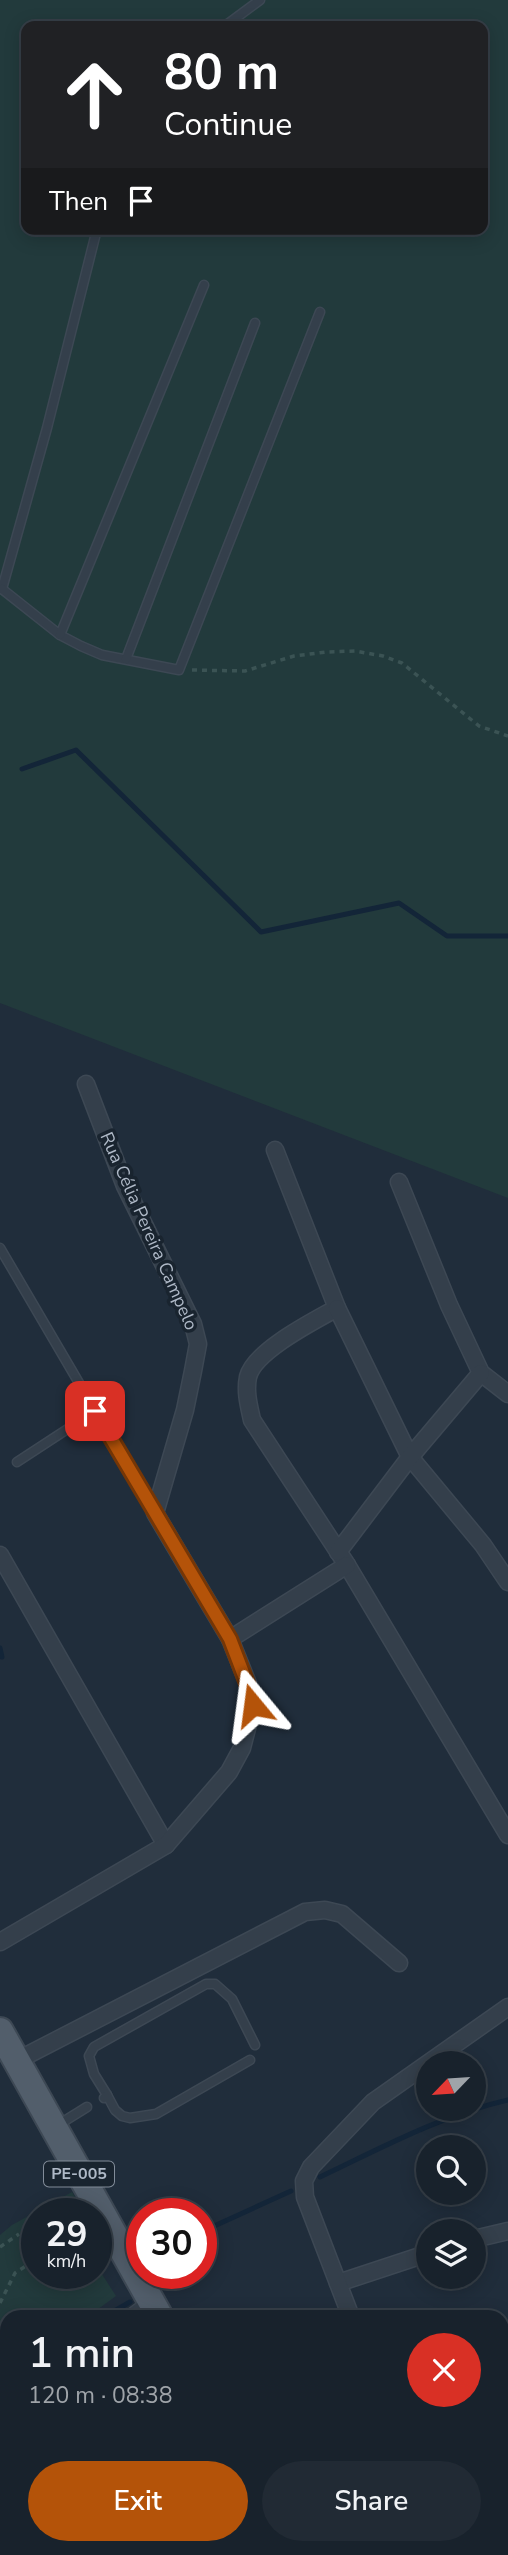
<!DOCTYPE html>
<meta charset="utf-8">
<style>
:root{--surface:#18222c;--page:#212a34;--text:#f1f3f6;--muted:#9fa4a9;--line:#363f48;--accent:#b45309}
body{margin:0;font-family:"Nunito Sans",sans-serif;background:var(--page);color:var(--text);height:100vh;display:flex;flex-direction:column;font-size:26px;white-space:nowrap}
*{box-sizing:border-box;margin:0}
p{font-size:23px;color:var(--muted)}
.icon{flex:none;width:38px;height:38px;fill:none;stroke:currentColor;stroke-width:2;stroke-linecap:round;stroke-linejoin:round}
.map{position:relative;flex:1;overflow:hidden}
.panel{position:absolute;left:0px;top:2310px;width:509px;height:245px;display:flex;flex-direction:column;background:var(--surface);border-radius:21px 21px 0 0;box-shadow:0 4px 18px #0003,0 0 0 2px var(--line)}
.panel>*{flex:none}
.top-card{position:absolute;left:21px;top:21px;width:467px;height:214px;border-radius:14px;box-shadow:0 4px 18px #0003,0 0 0 2px var(--line);background:#202124;color:#fff;overflow:hidden}
.needle{width:46px;rotate:245deg}
.buttons{position:absolute;left:416px;top:2051px;display:grid;gap:14px}
.buttons a{display:grid;place-items:center;width:70px;height:70px;border-radius:50%;background:var(--surface);box-shadow:0 4px 18px #0003,0 0 0 2px var(--line);font-size:35px}
.speed{position:absolute;left:21px;top:2198px;display:flex;gap:14px;font-size:35px;font-weight:700;text-align:center}
.speed>*{display:grid;place-content:center;width:91px;height:91px;border-radius:50%;background:var(--surface);box-shadow:0 4px 18px #0003,0 0 0 2px var(--line);line-height:1}
.speed small{font-size:18px;font-weight:400}
.speed .limit{border:10px solid #d22;background:#fff;color:#111}
.pin{position:absolute;display:grid;place-items:center;width:60px;height:60px;color:#fff;margin:-30px;border-radius:14px;box-shadow:0 4px 10px #0006}
.me{position:absolute;width:77px;margin:-38px;rotate:344deg;stroke-linejoin:round;filter:drop-shadow(0 0 5px #0008)}
.turn{display:flex;align-items:center;gap:24px;height:147px;padding:0 28px;font-size:32px}
.turn .icon{width:91px;height:91px;stroke-width:2.5}
.turn b{display:block;font-size:49px;line-height:60px}
.then{display:flex;align-items:center;height:66px;padding:0 28px;background:#0003;gap:14px;font-size:26px}
.round{display:grid;place-items:center;flex:none;width:74px;height:74px;border-radius:37px;background:var(--page)}
.head{display:flex;align-items:center;justify-content:space-between;height:119px;padding:0 28px}
h1{font-size:42px;font-weight:600;line-height:52px}
.action{display:flex;gap:14px;margin-top:auto;padding:14px 28px}
.action a{flex:1;height:80px;border-radius:42px;background:var(--accent);color:#fff;font-size:28px;font-weight:600;line-height:80px;text-align:center}
.action a+a{background:var(--page);color:var(--text)}
.map>svg:first-child{display:block}
.green{fill:#223a3c;fill-rule:evenodd}
.lines{fill:none;stroke-linecap:round;stroke-linejoin:round}
.stream{stroke:#132538;stroke-width:5}
.lane-casing{stroke:#3d4854;stroke-width:11}
.street-casing{stroke:#3d4854;stroke-width:19}
.primary-casing{stroke:#3d4854;stroke-width:30}
.path{stroke:#3b5354;stroke-width:3.5;stroke-dasharray:5 5;stroke-linecap:butt}
.lane{stroke:#343f4b;stroke-width:8}
.street{stroke:#343f4b;stroke-width:16}
.primary{stroke:#525e6b;stroke-width:26}
.route-casing{stroke:#753606;stroke-width:18}
.route{stroke:#b45309;stroke-width:12}
.labels{text-anchor:middle;dominant-baseline:central;stroke-width:7;stroke-linejoin:round;paint-order:stroke}
.shield{fill:#19242f;stroke:#828c99;stroke-width:2}
.shield-label{font-size:16px;font-weight:bold;fill:#afb9c7}
.street-label{font-size:18px;fill:#afb9c7;stroke:#19242f}
</style>
<div class="map">
<svg width="508" height="2555" viewBox="0 0 508 2555">
<rect width="100%" height="100%" fill="#202d3b"/>
<g class="green">
<path d="M0 0H508V1198L0 1003ZM26 26H483V229H26Z"/>
<path d="M72 2192 85 2214H37V2273H96V2265L116 2296 87 2317H7V2373L0 2378V2235L12 2225Z"/>
</g>
<g class="lines">
<g class="stream">
<path d="M22 769 76 750 261 932 399 903 447 936H508"/>
<path d="M0 1648 2 1657"/>
<path d="M320 2177C381 2148 442 2115 508 2100"/>
<path d="M201 2232 291 2191"/>
<path d="M104 2317 130 2302"/>
<path d="M0 2381 7 2377"/>
</g>
<defs>
<g id="lane">
<path d="M225 26 260 0"/>
<path d="M0 588 2 589 47 428 97 229"/>
<path d="M2 589 60 635 81 646 102 655 179 670 320 312"/>
<path d="M60 635 204 285"/>
<path d="M126 659 255 323"/>
<path d="M0 1248 154 1511"/>
<path d="M17 1462 95 1411"/>
<path d="M107 2095 94 2074 89 2056 94 2047 206 1984H215L232 1999 255 2045"/>
<path d="M104 2098 107 2095 115 2110 122 2116 130 2118 156 2114 250 2060"/>
<path d="M58 2125 87 2107"/>
</g>
<g id="street">
<path d="M275 1150 337 1308C314 1321 254 1351 248 1377 245 1392 249 1406 252 1420L347 1565 508 1835"/>
<path d="M399 1182 449 1305 481 1373 508 1394"/>
<path d="M337 1308 410 1457 483 1545 508 1582"/>
<path d="M338 1552 410 1457 481 1373"/>
<path d="M0 1555 166 1845"/>
<path d="M230 1639 347 1565"/>
<path d="M0 1942 166 1845 229 1772 242 1748 253 1705 249 1686 230 1639 155 1513 185 1410 193 1371 198 1344 193 1324 125 1186 86 1084"/>
<path d="M16 2061 305 1912 325 1910 342 1914 399 1963"/>
<path d="M474 2239 508 2231"/>
<path d="M338 2283 429 2253"/>
<path d="M132 2317 152 2302"/>
<path d="M351 2317 305 2197 304 2181 311 2167 373 2102 508 2007"/>
<path d="M502 2375H508"/>
<path d="M0 2421 7 2437"/>
<path d="M65 2548 68 2555"/>
</g>
<g id="primary">
<path d="M0 2031 160 2317"/>
<path d="M289 2548 293 2555"/>
</g>
</defs>
<use href="#lane" class="lane-casing"/>
<use href="#street" class="street-casing"/>
<use href="#primary" class="primary-casing"/>
<g class="path">
<path d="M192 670 245 671 294 656 326 652 355 651 383 656 402 663 479 726 508 736"/>
<path d="M69 2214V2208L74 2204"/>
<path d="M0 2247 19 2234"/>
<path d="M0 2303 15 2273 37 2259"/>
</g>
<use href="#lane" class="lane"/>
<use href="#street" class="street"/>
<use href="#primary" class="primary"/>
</g>
<g class="lines">
<defs>
<path id="route" d="M95 1411 230 1639 248 1686 253 1705"/>
</defs>
<use href="#route" class="route-casing"/>
<use href="#route" class="route"/>
</g>
<g class="labels">
<rect class="shield" x="44" y="2161.5" width="70" height="25" rx="5"/>
<g class="shield-label">
<text x="79" y="2174">PE-005</text>
</g>
<g class="street-label">
<text transform="translate(149 1231) rotate(66)">Rua Célia Pereira Campelo</text>
</g>
</g>
</svg>
<div class="buttons">
<a><svg class="needle" viewBox="-14 -14 28 28"><path d="M0-13l5 13h-10z" fill="#e53935"/><path d="M0 13l5-13h-10z" fill="#9fa4a9"/></svg></a>
<a><svg class="icon" aria-label="search" viewBox="0 0 24 24"><circle cx="10" cy="10" r="6"/><path d="M15 15l6 6"/></svg></a>
<a><svg class="icon" aria-label="layers" viewBox="0 0 24 24"><path d="M12 4l9 5-9 5-9-5zM3 14l9 5 9-5"/></svg></a>
</div>
<div class="speed"><div>29<small>km/h</small></div><div class="limit">30</div></div>
<div class="pin" style="left:95px;top:1411px;background:#d93025"><svg class="icon" aria-label="arrive" viewBox="0 0 24 24"><path d="M6 21V4h12l-3 4 3 4H6"/></svg></div>
<svg class="me" style="left:253px;top:1705px" viewBox="-20 -20 40 40"><path d="M0-17L14 15 0 8-14 15z" fill="#b45309" stroke="#fff" stroke-width="4"/></svg>
<div class="top-card">
<div class="turn"><svg class="icon" aria-label="ahead" viewBox="0 0 24 24"><path d="M12 20V5M6 11l6-6 6 6"/></svg><div><b>80 m</b>Continue</div></div>
<div class="then">Then<svg class="icon" aria-label="arrive" viewBox="0 0 24 24"><path d="M6 21V4h12l-3 4 3 4H6"/></svg></div>
</div>
<section class="panel">
<div class="head"><div><h1>1 min</h1><p>120 m · 08:38</p></div><a class="round" style="background:#d93025;color:#fff"><svg class="icon" aria-label="close" viewBox="0 0 24 24"><path d="M6 6l12 12M18 6L6 18"/></svg></a></div>
<div class="action"><a>Exit</a><a>Share</a></div>
</section>
</div>
